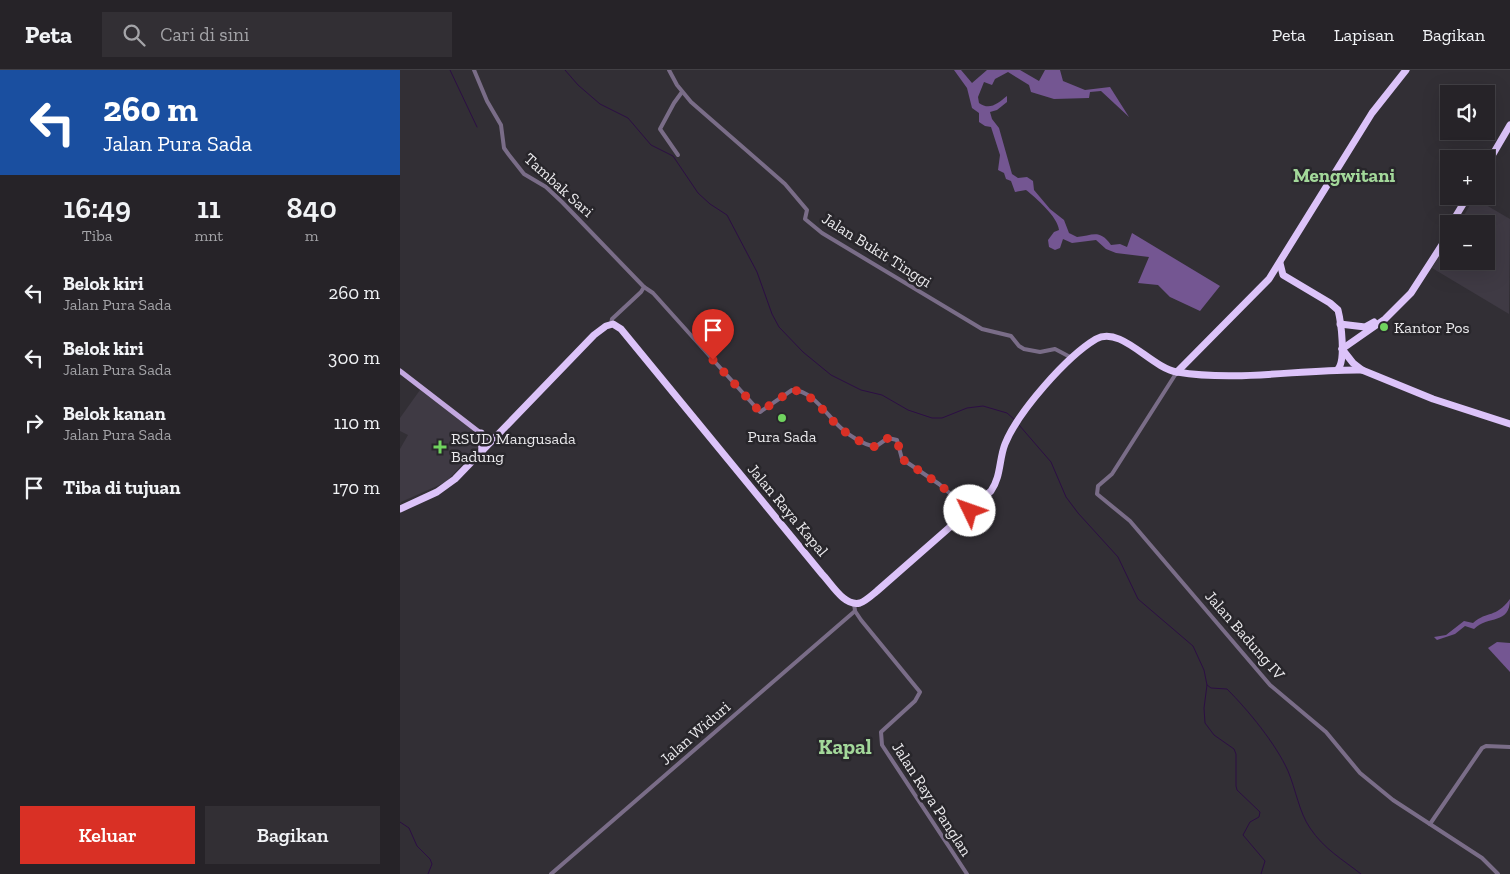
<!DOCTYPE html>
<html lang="id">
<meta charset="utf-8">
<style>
:root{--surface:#262328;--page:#322f34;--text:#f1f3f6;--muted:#a4a4a8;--line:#424045;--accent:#d93025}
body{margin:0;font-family:"Zilla Slab",serif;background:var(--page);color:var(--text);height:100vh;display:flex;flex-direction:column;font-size:19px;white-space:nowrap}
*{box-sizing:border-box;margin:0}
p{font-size:16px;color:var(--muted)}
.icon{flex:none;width:28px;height:28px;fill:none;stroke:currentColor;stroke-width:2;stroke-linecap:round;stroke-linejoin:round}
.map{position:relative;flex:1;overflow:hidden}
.drawer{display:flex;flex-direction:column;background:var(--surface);width:400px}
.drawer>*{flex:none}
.hud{background:#1a4fa0;color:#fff;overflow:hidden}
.buttons{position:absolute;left:1040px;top:15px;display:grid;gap:10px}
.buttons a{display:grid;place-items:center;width:55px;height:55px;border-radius:0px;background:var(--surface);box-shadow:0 5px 20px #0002,0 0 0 1px var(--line);font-size:25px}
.pin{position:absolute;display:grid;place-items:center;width:42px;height:42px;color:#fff;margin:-51px -21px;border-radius:50% 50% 50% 0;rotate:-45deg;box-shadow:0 0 5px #0007}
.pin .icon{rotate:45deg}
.me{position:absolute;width:55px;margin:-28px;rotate:312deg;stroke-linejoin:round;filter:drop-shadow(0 0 4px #0008)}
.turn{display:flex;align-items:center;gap:18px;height:105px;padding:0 20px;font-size:22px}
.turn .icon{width:65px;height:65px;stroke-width:2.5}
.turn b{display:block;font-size:35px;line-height:42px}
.eta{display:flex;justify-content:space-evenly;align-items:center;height:85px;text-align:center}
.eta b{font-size:30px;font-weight:600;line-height:35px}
.cta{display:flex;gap:10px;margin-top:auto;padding:10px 20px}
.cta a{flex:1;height:58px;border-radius:0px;background:var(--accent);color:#fff;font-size:20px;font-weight:600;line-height:58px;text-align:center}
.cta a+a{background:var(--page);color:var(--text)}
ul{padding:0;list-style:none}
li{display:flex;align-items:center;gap:15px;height:65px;padding:0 20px}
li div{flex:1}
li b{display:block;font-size:19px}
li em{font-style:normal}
header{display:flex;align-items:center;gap:30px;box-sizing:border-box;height:70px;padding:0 25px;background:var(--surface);border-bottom:1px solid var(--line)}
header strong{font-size:24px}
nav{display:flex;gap:28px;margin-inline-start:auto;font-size:18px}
.search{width:350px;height:45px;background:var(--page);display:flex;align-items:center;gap:12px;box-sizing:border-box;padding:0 18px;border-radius:0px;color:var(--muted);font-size:19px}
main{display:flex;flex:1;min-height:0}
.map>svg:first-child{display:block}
.built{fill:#3f3a44}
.forest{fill:#745692}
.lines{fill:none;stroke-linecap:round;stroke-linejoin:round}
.stream{stroke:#2c0e44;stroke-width:1}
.minor{stroke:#7a6d88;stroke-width:4}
.major{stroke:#c3a8e0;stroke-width:5}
.highway{stroke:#dcc3f9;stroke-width:7}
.route{stroke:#d93025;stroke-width:9;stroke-dasharray:0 16.2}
.poi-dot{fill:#70d35f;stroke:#28262b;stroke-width:2}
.labels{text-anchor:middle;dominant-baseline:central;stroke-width:5;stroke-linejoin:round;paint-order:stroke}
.street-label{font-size:16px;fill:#ebeaed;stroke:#28262b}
.poi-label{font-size:16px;fill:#ebeaed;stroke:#28262b;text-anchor:start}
.quarter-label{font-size:19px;font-weight:bold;fill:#a3d89a;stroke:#28262b}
.district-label{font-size:21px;font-weight:bold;fill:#a3d89a;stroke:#28262b}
</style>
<header>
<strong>Peta</strong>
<div class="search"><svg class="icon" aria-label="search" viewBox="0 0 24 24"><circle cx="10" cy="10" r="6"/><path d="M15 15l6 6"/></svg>Cari di sini</div>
<nav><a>Peta</a><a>Lapisan</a><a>Bagikan</a></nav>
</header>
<main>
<section class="drawer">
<div class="hud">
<div class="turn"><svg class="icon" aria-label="left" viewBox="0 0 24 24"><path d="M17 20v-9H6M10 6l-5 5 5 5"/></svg><div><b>260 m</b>Jalan Pura Sada</div></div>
</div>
<div class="eta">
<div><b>16:49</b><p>Tiba</p></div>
<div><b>11</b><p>mnt</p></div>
<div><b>840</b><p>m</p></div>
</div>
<ul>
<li><svg class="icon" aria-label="left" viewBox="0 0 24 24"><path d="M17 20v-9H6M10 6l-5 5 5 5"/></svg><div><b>Belok kiri</b><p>Jalan Pura Sada</p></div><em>260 m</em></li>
<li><svg class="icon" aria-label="left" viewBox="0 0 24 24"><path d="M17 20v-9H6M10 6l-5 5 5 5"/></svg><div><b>Belok kiri</b><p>Jalan Pura Sada</p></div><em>300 m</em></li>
<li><svg class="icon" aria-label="right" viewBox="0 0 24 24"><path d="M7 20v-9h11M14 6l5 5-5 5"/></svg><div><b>Belok kanan</b><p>Jalan Pura Sada</p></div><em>110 m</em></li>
<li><svg class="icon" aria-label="arrive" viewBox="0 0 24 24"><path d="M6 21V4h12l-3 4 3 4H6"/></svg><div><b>Tiba di tujuan</b></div><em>170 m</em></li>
</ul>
<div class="cta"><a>Keluar</a><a>Bagikan</a></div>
</section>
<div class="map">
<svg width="1110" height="804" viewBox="0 0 1110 804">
<rect width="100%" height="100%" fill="#322f35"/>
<g class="built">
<path d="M1074 128 1110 149 1109 244 1032 198 1049 170V191H1086V154H1059Z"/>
<path d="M20 320 80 364V375L46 412 1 432 0 435V379L8 365 0 361V348Z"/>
</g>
<g class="forest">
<path d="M554 0H561L572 13 587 0H620L639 11 645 0H660L663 11 685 20 710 17 729 47 701 21 690 22 689 28 654 29 631 22 629 15 608 2 595 9 592 15 584 12 578 27 579 33C590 41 598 33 607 26V32L597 40 590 42 592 49 599 58 612 104 618 108 627 107 633 111 634 120 650 139 664 150 669 163 677 167C692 166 699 158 711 175L720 174 727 177 732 163 820 216 800 241 770 227 758 215 738 213 749 187 716 183 706 179 696 170 672 173 663 169 660 178 655 180 649 177 648 170 654 162 659 160C658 147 636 128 626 120L615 122 611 111 606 109 604 103 598 100 600 85 591 57 585 56 579 52V43L572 38 567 18Z"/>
<path d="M1110 529C1110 555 1088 545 1074 559L1065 556 1055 564 1037 570 1034 567 1046 565 1064 551 1073 553C1088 540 1095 549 1110 529Z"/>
<path d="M1097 572 1110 573V602L1088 578Z"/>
</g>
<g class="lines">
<g class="stream">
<path d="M50 0 77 57"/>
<path d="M165 0 178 15 200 34 228 48 251 75 273 86 298 123 310 134 327 145 357 202 372 244 379 257 403 282 431 305 461 320 482 325 508 340 532 348H542L567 338 583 336 607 343 615 350"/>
<path d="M619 355 651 392 666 427 678 443 718 487 738 529 793 576 804 600 807 615 804 638 805 653 814 665 834 679 836 684V716L837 720 860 742 859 747 850 752 843 765 865 791 861 804"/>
<path d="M807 615 811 618 827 619C848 640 876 674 888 701 896 720 899 742 910 758 924 779 942 789 961 804"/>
<path d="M0 752 9 758 17 776 30 789 32 794 28 804"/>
</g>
<g class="minor">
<path d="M74 0 87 31 101 55 104 78 109 85 124 104 146 117 162 132 244 217 241 222 212 249 211 254"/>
<path d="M269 0 277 15 291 32 385 114 407 140 405 149 422 163 582 259 611 266 619 276 624 279 640 282 655 279 672 288"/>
<path d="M278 85 260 59 274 33 282 22"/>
<path d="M244 217 253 223 360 342 392 320C413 320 427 346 441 358 451 367 463 374 475 377L488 368 497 370 502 389 539 414 570 441"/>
<path d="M777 302 712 404 698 416 697 424 730 451 870 615 926 662 960 703 993 730 1082 788 1098 804"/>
<path d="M454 533 455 541 461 550 520 622 515 631 481 662 482 675 567 804"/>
<path d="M1030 754 1082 678 1086 676 1110 677"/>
<path d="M151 804 455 541"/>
</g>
<path class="major" d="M0 301 92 372"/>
<g class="highway">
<path d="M1086 96 1110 55"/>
<path d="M1051 154 1068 126"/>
<path d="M880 193 883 205 930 233 938 240C941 252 946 290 938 299"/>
<path d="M940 254 965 257 974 252"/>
<path d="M942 279 953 293 962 300 1033 329 1110 354"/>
<path d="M942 279 985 249 1011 223 1049 164"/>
<path d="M777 302 869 209 972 43 1006 0"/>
<path d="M81 363 82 382"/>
<path d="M0 439 37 422 55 409 194 265 206 256 213 254 221 259 422 504C431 513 444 537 460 533 466 531 472 525 477 521L591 421C601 407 599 389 605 374 618 342 666 287 696 269 721 255 751 298 777 302 838 312 900 299 962 300"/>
</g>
</g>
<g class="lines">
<path class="route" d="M313 290 360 342 392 320C411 321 425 344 438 356 448 365 462 374 476 377L488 368 497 370 502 389 539 414 570 441"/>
</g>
<g class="poi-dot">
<circle cx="984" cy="257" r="5"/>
<circle cx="382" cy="348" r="5"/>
<path d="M37.5 369.5h5v5h5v5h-5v5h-5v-5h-5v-5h5z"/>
</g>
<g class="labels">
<g class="street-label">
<text transform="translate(159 115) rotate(42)">Tambak Sari</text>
<text transform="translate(477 180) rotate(32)">Jalan Bukit Tinggi</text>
<text transform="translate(388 440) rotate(50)">Jalan Raya Kapal</text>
<text transform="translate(845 565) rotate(49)">Jalan Badung IV</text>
<text transform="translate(295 663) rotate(-41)">Jalan Widuri</text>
<text transform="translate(532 729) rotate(57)">Jalan Raya Panglan</text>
</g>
<g class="poi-label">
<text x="994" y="257">Kantor Pos</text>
<text x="382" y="366" text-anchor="middle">Pura Sada</text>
<text x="51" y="368">RSUD Mangusada<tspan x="51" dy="18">Badung</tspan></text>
</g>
<g class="quarter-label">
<text x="944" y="105">Mengwitani</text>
</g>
<g class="district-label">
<text x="445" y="676">Kapal</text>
</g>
</g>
</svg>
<div class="buttons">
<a><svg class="icon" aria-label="sound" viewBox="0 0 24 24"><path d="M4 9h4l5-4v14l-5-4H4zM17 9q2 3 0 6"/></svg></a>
<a>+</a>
<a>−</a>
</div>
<div class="pin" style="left:313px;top:290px;background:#d93025"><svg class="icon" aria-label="arrive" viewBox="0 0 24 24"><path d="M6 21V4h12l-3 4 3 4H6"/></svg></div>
<svg class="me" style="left:570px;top:441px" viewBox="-20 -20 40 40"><circle r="19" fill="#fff"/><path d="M0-13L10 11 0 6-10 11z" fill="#d93025"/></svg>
</div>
</main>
